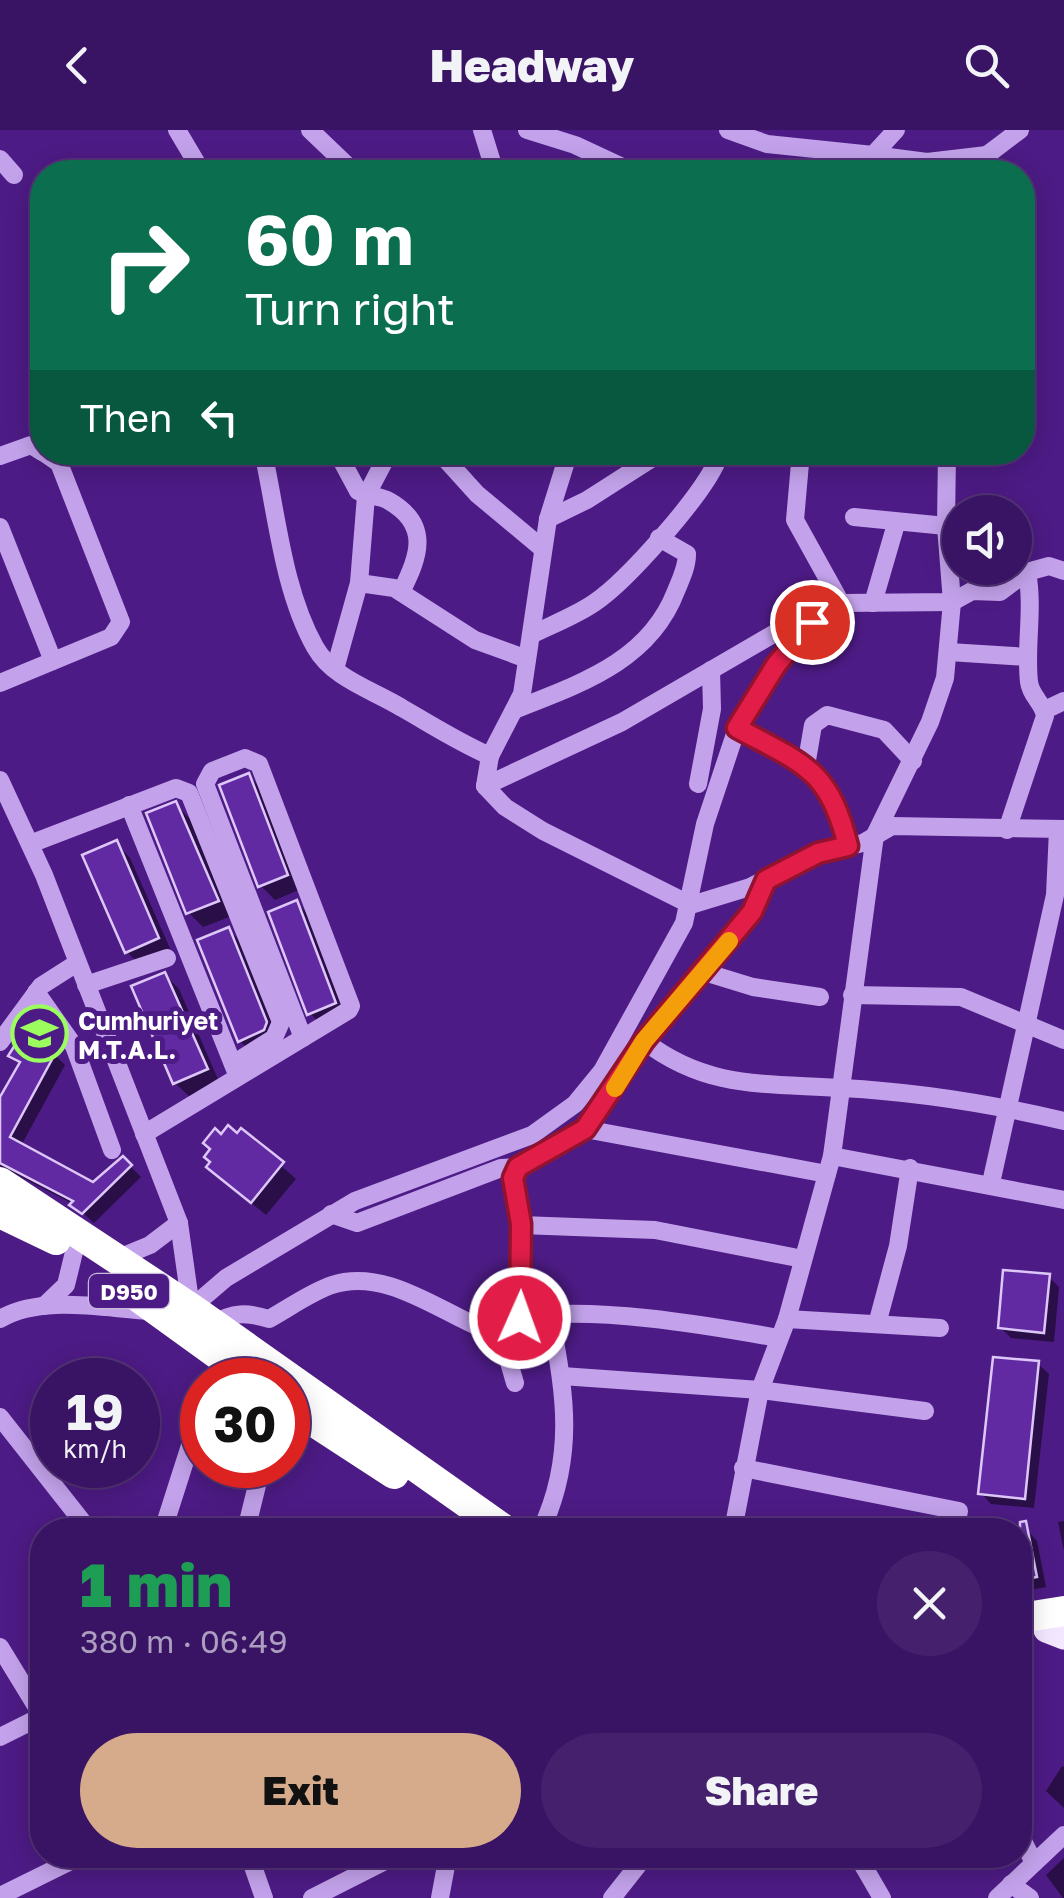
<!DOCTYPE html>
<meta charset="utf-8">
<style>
:root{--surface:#3a1464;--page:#45216d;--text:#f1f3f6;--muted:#ab9ebf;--line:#543378;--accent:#d6ab8b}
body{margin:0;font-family:"Golos Text",sans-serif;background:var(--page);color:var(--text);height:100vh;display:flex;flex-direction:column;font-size:38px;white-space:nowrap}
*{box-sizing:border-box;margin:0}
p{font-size:32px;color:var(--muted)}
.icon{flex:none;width:55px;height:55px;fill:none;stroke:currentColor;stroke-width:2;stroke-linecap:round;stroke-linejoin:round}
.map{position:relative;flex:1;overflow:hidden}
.details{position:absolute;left:30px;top:1388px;width:1002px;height:350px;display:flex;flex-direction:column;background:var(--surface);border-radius:40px;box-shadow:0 5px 25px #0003,0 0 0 2px var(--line)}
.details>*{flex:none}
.guide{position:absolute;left:30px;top:30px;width:1005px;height:305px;border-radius:40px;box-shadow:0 5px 25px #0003,0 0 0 2px var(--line);background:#0b6e4f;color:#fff;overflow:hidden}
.controls{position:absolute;left:942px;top:365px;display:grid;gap:20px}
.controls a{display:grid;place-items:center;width:90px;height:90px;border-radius:50%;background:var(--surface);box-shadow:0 5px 25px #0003,0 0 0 2px var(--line);font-size:50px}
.speed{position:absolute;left:30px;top:1228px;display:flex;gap:20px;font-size:50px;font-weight:700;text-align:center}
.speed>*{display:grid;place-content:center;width:130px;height:130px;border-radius:50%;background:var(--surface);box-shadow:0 5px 25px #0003,0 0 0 2px var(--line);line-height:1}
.speed small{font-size:25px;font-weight:400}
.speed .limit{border:15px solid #d22;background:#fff;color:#111}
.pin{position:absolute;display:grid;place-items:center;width:85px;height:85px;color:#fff;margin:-42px;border:5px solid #fff;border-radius:50%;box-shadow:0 2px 10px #0007}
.me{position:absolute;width:110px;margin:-55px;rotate:2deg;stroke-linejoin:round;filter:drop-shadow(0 0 8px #0008)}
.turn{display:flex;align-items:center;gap:35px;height:210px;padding:0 50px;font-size:45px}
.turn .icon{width:130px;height:130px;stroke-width:2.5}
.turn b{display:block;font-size:70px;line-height:85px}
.then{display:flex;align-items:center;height:95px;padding:0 50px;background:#0003;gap:20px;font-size:38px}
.round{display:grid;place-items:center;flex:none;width:105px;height:105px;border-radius:52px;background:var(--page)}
.head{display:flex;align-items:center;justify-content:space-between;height:170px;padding:0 50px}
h1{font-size:60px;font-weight:800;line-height:75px;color:#1e9e55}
.primary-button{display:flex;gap:20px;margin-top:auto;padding:20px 50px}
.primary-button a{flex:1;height:115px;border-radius:60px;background:var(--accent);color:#111;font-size:40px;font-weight:800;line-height:115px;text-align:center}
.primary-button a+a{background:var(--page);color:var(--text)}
header{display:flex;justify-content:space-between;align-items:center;height:130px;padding:0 50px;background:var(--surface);font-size:45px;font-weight:800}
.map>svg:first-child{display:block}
.shadow{fill:#0007}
.building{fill:#612aa3;stroke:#ddc7f8;stroke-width:2.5}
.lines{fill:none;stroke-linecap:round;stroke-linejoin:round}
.minor{stroke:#c3a2eb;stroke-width:18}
.major{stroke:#f3e7ff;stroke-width:25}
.highway{stroke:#fff;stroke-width:30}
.route-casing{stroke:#92132f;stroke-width:25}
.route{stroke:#e11d48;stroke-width:18}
.slow{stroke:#f59e0b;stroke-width:18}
.labels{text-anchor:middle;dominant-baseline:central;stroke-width:10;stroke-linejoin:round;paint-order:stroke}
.shield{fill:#4d1b85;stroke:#cabbda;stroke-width:2.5}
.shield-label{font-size:22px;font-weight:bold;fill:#fff}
.poi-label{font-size:25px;font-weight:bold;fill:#fff;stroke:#4d1b85;text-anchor:start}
</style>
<header><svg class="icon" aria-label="back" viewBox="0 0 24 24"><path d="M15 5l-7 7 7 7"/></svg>Headway<svg class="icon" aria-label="search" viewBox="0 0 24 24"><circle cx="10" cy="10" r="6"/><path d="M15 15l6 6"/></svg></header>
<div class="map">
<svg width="1064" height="1768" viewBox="0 0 1064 1768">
<rect width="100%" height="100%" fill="#4d1b85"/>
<g class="shadow">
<path d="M249 646 263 661 301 759 275 770 260 755Z"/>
<path d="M175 674 190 689 232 786 203 797 188 782Z"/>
<path d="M116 713 130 728 172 823 141 836 127 822Z"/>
<path d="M297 773 311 787 348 889 324 898 310 883Z"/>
<path d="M229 800 243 814 281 908 254 925 240 911Z"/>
<path d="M165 845 179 859 220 954 190 967 175 953Z"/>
<path d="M54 924 65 935 22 1014 93 1055 123 1029 141 1047 94 1093 73 1074 0 1036V972L21 935 11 925Z"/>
<path d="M242 1001 296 1049 266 1085 224 1051Z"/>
<path d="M1049 1147 1059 1157 1054 1212 1011 1208 1000 1197Z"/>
<path d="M1038 1234 1049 1244 1034 1378 991 1374 981 1363Z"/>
<path d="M1064 1391V1421L1058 1392Z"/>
<path d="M1027 1400 1037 1411 1046 1457 1020 1462V1401Z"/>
<path d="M1062 1636 1064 1637V1678L1046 1661Z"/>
<path d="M1064 1728V1768H1063L1046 1745Z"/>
</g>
<g class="building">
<path d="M249 643 288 745 258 757 219 655Z"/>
<path d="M176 671 219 771 186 784 146 683Z"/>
<path d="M117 710 159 808 125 823 82 725Z"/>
<path d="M297 770 336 873 307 885 268 782Z"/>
<path d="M229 797 267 892 264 900 238 912 197 810Z"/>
<path d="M165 842 208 939 173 954 131 856Z"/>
<path d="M22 904 56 922 10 1007 93 1052 123 1026 132 1035 82 1084 69 1075 73 1071 0 1033V967L20 932 8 926Z"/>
<path d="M228 995 237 1003 241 998 284 1032 251 1073 206 1037 210 1032 204 1027 210 1019 203 1013 215 998 221 1004Z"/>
<path d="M1003 1140 1050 1144 1044 1203 998 1198Z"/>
<path d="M993 1227 1039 1231 1025 1369 978 1364Z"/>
<path d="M1026 1391 1037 1447 1020 1450V1392Z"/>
</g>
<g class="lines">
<g class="minor">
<path d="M177 0 202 42"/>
<path d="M310 0 354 42"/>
<path d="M482 0 495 42"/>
<path d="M527 0 575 15 633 42"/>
<path d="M728 0 767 14 873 25 896 0"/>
<path d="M873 25 927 32 987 25"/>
<path d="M0 29 14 45"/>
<path d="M983 42 987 25 1020 0"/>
<path d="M263 322C277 385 283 460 315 517 333 549 373 560 402 578 432 595 458 612 490 626L522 564 548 389 569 322"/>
<path d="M337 322 358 361C368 367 379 365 389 371 431 395 419 427 401 462"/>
<path d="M439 322 477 364 543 419"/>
<path d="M801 322 795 390 841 473"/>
<path d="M0 326 31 315 42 322"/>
<path d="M854 387 946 396"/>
<path d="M548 389 587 370 662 322"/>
<path d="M0 397 53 531"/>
<path d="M359 453 394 458 475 510 527 529"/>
<path d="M873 473 896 394"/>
<path d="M531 505C551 495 575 486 594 473 627 451 701 367 717 331L706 322"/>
<path d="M949 522 1028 527"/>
<path d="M335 539 359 453 366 366 389 322"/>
<path d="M0 553 111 507 121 492 59 333 43 322"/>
<path d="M514 580C579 554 649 532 676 461 681 449 687 437 687 424L659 408"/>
<path d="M1045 580 1064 571"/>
<path d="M737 598C803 633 829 638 849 716"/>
<path d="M490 626 485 656 505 677 543 701 691 775 750 757 818 723 863 713 892 696 1064 699"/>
<path d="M806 636 813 595 827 585 884 600 913 631"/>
<path d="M0 650 44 745 179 1093 191 1178"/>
<path d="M698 654 712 579 711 540"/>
<path d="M485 656 622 592 787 496 813 492"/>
<path d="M129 675 236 942"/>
<path d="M1007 700 1045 586C1043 572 1031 567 1029 552 1025 515 1034 480 1027 442"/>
<path d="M30 714 176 658 189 663 281 892 274 908 233 934"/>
<path d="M704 842 753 857 820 867"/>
<path d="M86 855 167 828"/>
<path d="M36 862 74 916 112 1020"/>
<path d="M852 865 961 867 1064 910"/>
<path d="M644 911C708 960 766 953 842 958 916 962 992 974 1064 991"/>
<path d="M0 912 41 856 77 833"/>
<path d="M585 999 827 1044"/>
<path d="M144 1004 349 880 351 876 259 634 245 628 212 641 205 654 303 908"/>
<path d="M832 1026 1064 1070"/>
<path d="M991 1053 1055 765 1058 700"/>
<path d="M331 1084 357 1093 501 1038 518 1037"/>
<path d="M521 1095 655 1100 803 1129"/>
<path d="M116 1129 150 1115 179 1093"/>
<path d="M44 1176 66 1155 74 1122"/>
<path d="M191 1178 226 1148 355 1071 532 1005 575 974 602 941 684 793 705 694 737 598 776 535 813 492 841 473 952 472 972 461 1000 462 1027 442 1049 436 1064 441"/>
<path d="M520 1188 522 1126 515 1042 526 1030 585 999 644 911 751 782 766 750"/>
<path d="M0 1189C42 1164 106 1179 153 1181"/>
<path d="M787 1189 940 1198"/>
<path d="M213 1194C233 1182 247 1182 269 1189 289 1178 311 1162 332 1155 384 1138 436 1179 481 1198 494 1195 506 1190 519 1188 590 1175 706 1195 778 1208"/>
<path d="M498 1194 515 1253"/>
<path d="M877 1194 898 1116 910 1038"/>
<path d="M562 1246 760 1260 925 1281"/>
<path d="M0 1287 89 1400"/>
<path d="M743 1338 959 1381 955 1400"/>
<path d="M163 1400 202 1278"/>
<path d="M246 1400 262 1335"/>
<path d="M541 1400C575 1328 566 1262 550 1187"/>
<path d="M733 1400 760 1260 787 1189 832 1026 875 705 930 592 945 548 952 472 946 396 947 322"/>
<path d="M0 1517 41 1584"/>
<path d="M0 1607 42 1586"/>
<path d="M1020 1705 1034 1733"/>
<path d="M249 1725 264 1768"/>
<path d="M857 1725 882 1768"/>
<path d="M1011 1754 1030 1768"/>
<path d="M0 1766 83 1725"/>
<path d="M312 1768 397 1725"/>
<path d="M440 1768 448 1725"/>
<path d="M612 1768 646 1725"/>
<path d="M997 1768 1064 1705"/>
</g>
<path class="major" d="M1046 1500 1064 1507"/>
<g class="highway">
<path d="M0 1052 191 1178 505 1400"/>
<path d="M0 1083 56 1110"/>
<path d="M134 1164 253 1250"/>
<path d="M288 1275 394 1344"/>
<path d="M1020 1488 1064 1481"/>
</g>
</g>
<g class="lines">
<defs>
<path id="route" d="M520 1188 521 1094 513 1048 518 1037 585 999 644 911 752 782 766 750 818 723 848 716C829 638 803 634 737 598L776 535 812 492"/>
</defs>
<use href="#route" class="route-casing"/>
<use href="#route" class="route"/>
<path class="slow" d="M615 958 644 911 729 811"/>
</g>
<defs>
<symbol id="school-ring" viewBox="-11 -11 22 22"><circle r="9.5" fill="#4d1b85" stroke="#9cfd5f" stroke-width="1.5"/><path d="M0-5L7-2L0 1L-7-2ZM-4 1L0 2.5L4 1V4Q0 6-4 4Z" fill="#9cfd5f"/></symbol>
</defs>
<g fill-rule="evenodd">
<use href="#school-ring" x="8" y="872" width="63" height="63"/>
</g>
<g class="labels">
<rect class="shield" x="89" y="1144" width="80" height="34" rx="8"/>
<g class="shield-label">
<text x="129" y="1161">D950</text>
</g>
<g class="poi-label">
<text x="78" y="890">Cumhuriyet<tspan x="78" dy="29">M.T.A.L.</tspan></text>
</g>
</g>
</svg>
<div class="controls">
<a><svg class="icon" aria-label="sound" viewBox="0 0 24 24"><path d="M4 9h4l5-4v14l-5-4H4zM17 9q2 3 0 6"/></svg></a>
</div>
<div class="speed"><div>19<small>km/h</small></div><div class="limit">30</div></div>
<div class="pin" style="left:812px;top:492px;background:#d93025"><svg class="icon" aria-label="arrive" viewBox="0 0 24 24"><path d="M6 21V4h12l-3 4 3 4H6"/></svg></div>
<svg class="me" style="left:520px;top:1188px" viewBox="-20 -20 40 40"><circle r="17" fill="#e11d48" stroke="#fff" stroke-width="3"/><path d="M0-11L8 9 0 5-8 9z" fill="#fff"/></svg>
<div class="guide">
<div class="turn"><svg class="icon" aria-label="right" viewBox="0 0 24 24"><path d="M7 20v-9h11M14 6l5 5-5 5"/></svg><div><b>60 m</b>Turn right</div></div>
<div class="then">Then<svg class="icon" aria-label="left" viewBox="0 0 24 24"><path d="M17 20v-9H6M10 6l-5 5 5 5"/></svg></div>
</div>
<section class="details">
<div class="head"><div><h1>1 min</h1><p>380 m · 06:49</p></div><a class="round"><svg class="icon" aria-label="close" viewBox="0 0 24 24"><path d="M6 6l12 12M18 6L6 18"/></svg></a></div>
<div class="primary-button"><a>Exit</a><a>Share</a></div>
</section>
</div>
